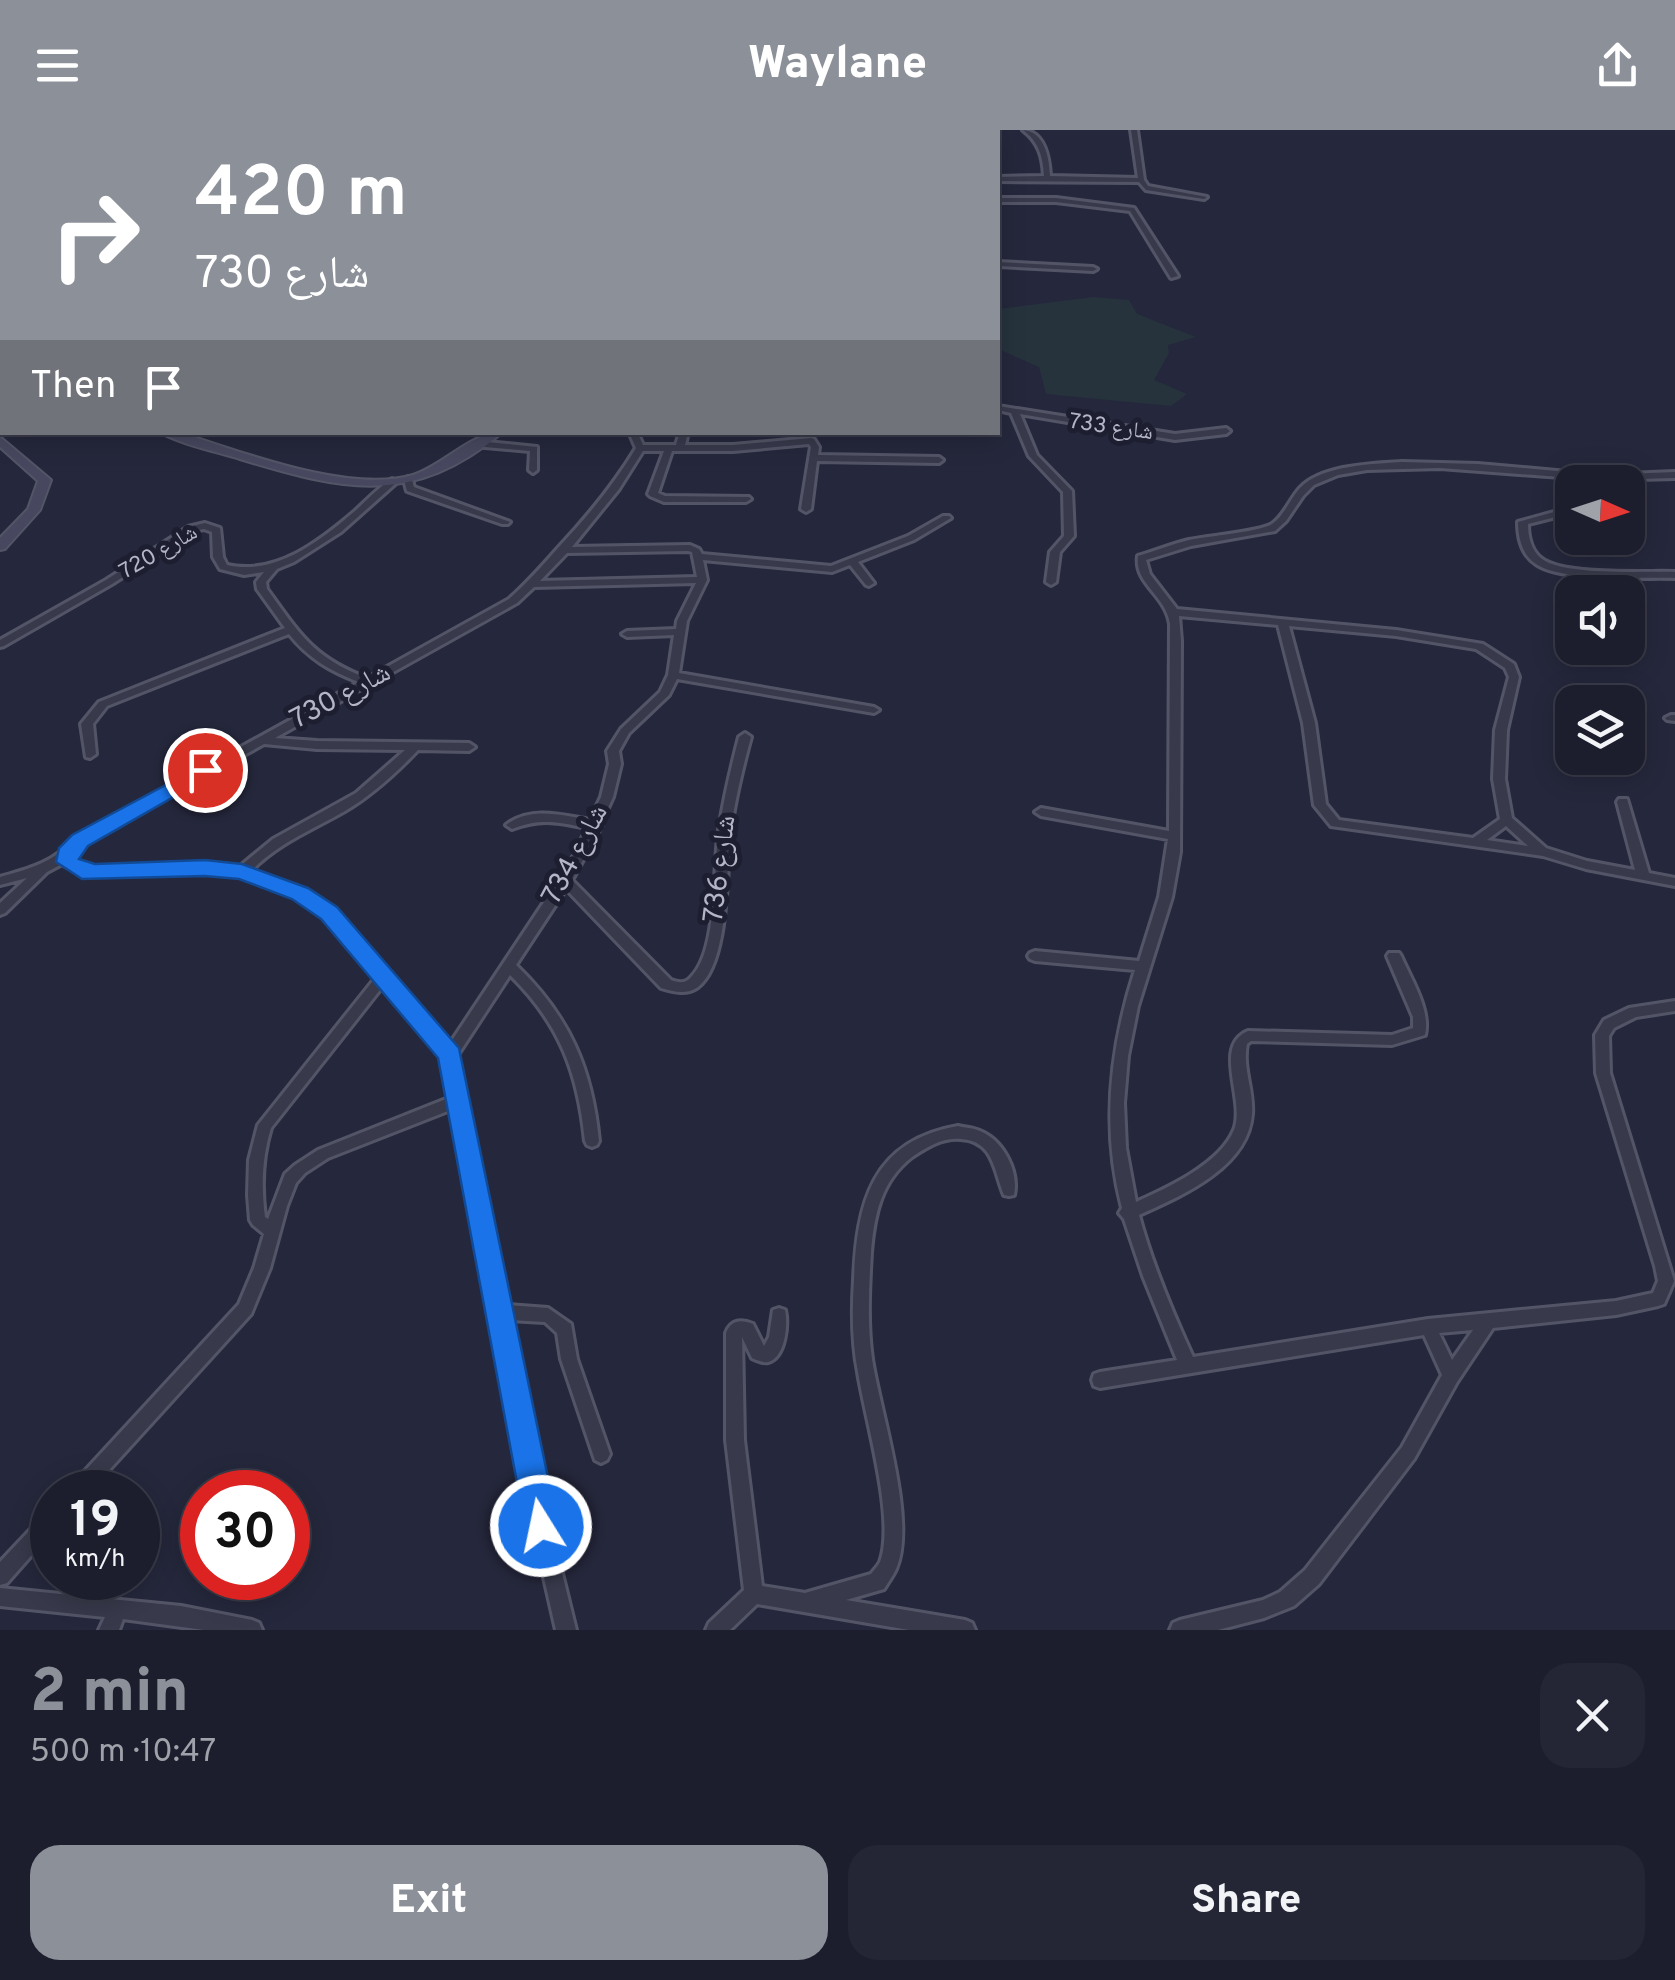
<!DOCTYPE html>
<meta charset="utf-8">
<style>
:root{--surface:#1c1d2d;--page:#252635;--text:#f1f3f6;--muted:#a0a2aa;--line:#3a3b49;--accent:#8c9099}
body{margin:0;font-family:Overpass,"Noto Naskh Arabic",sans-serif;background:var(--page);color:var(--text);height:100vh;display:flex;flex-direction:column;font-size:38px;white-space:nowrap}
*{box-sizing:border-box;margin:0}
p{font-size:32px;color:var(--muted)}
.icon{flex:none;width:55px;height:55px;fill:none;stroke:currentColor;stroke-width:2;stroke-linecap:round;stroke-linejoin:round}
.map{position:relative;height:1500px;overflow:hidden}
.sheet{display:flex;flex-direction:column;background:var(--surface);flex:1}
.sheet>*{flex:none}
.banner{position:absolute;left:0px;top:0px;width:1000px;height:305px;box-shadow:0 5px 25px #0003,0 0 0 2px var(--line);background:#8c9099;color:#fff;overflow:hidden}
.needle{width:65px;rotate:93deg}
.fabs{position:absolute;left:1555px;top:335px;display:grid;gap:20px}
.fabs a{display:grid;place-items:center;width:90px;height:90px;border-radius:20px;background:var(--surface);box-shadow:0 5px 25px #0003,0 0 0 2px var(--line);font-size:50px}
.speed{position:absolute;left:30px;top:1340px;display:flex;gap:20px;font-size:50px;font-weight:700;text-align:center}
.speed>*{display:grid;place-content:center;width:130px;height:130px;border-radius:50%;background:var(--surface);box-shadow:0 5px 25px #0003,0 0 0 2px var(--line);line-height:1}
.speed small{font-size:25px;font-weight:400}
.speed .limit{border:15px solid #d22;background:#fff;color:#111}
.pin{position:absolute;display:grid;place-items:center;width:85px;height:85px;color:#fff;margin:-42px;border:5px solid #fff;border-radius:50%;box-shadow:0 2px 10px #0007}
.me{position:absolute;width:110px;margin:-55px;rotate:350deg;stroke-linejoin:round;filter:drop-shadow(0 0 8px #0008)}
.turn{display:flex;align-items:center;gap:35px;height:210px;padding:0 30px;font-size:45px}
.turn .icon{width:130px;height:130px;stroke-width:2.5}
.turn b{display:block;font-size:70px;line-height:85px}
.then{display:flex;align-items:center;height:95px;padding:0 30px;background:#0003;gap:20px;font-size:38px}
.round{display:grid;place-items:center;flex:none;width:105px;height:105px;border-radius:30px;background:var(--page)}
.overview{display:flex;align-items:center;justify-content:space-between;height:170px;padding:0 30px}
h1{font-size:60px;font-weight:800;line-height:75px;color:var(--accent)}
.cta{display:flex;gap:20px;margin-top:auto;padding:20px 30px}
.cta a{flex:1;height:115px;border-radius:30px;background:var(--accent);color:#fff;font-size:40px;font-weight:800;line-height:115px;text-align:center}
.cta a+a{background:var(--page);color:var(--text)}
header{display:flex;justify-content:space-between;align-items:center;height:130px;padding:0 30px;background:var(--accent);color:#fff;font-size:45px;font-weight:800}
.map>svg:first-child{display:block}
.green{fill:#26333d}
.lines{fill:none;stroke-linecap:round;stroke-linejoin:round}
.minor-casing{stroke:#535567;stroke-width:6}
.secondary-casing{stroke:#535567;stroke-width:4}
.minor{fill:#383a4c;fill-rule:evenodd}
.secondary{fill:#47475f;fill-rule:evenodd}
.route{fill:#1a73e8;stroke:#114b97;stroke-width:2.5}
.labels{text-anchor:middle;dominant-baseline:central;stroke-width:10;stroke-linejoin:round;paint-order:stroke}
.far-street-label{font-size:22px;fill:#b4b5c7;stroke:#1d1f31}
.street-label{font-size:28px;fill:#b4b5c7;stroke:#1d1f31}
</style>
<header><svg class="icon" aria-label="menu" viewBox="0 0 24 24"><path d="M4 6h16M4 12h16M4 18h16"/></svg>Waylane<svg class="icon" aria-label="share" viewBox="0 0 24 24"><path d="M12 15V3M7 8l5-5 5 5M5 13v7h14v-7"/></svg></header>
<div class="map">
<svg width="1675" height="1500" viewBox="0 0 1675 1500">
<rect width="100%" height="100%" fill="#25273c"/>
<path class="green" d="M1093 167 1129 170 1137 184 1196 207 1168 215 1169 223 1154 250 1187 264 1171 276 1046 264 1039 237 998 219V179Z"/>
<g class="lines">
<defs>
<g id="minor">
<path d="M514 0H521L518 2H512Z"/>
<path d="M663 0H669L671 2H665Z"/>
<path d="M688 0H694L692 2H686Z"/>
<rect x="839" y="0" width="6" height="2"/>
<rect x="899" y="0" width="6" height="2"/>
<path d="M1023 0C1045 2 1049 27 1050 46L1138 48 1131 0H1137L1144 50 1148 56 1207 67 1204 69 1146 60 1139 52 998 51V47L1044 46C1043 27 1039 12 1023 0Z"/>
<path d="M2 3V9L0 10V4Z"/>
<rect x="0" y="23" width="2" height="4"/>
<path d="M2 55V59L0 60V56Z"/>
<path d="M998 68H1056L1134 78 1178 146 1171 148 1130 81 1056 72H998Z"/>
<path d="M998 132 1093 137 1097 139 1093 141 998 136Z"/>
<rect x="0" y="135" width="2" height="4"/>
<rect x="0" y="160" width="2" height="4"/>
<rect x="0" y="248" width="2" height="5"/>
<path d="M998 276 1175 304 1226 298 1230 301 1226 304 1175 310 1020 284 1037 325 1072 361 1074 406 1060 422 1056 452 1051 455 1046 452 1050 422 1064 406 1063 362 1029 326 1011 283 998 280Z"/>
<path d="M629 302H637L643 315H676L680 302H688L685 315H733L811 308 814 309 819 317 818 325 939 327 943 330 939 333 817 331 811 379 806 382 801 379 811 317 809 314 733 321H672L658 363 665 366 749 367 751 369 746 372H664L650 366 648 364 664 321H643L619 359 572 417 690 415 699 419 702 424 831 436 908 406 943 386H949L951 388 914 410 858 432 874 453 869 456 866 455 850 435 832 442 703 430 707 450 687 491 679 543 874 577 879 580 874 583 677 549 669 565 629 603 619 621 621 634 613 667 601 693 602 695 572 750 671 850C679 853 686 854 692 846 718 819 713 737 719 700 724 668 731 638 739 607L745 603 751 607C742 640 734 673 730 706 726 743 729 833 698 857 687 865 674 862 661 858L566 759 516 835C569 886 592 938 599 1011L597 1015 592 1017 587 1015 585 1011C578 943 560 894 510 845L457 926 507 1175 548 1178 571 1194 577 1229 610 1324 607 1330 601 1333 595 1330 561 1229 557 1203 545 1192 509 1190 550 1395 576 1500H556L532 1395 453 979 328 1028 305 1043 296 1053 287 1076 270 1138 251 1184 89 1362H68L71 1356 239 1174 254 1138 264 1104 253 1095 250 1090 248 1065 249 1030 258 995 376 847 324 786 296 767 240 746 205 742 82 745 62 734 47 742 5 783 0 785V773L27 748 0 755V747C32 738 52 733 76 708L359 552C330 541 308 528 289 504L107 576 93 594 96 624 90 628 86 627 81 594 99 572 285 498 257 459 256 452 264 442 244 445 220 439 213 427 212 402 204 399 194 401 112 454 4 516 0 517V510L106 450 188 397 205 393 220 398 223 427 227 435C276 446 320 411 355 381 367 370 379 357 392 349L396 352 395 354 341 402 294 432 277 439 266 452 267 459C299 503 313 528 367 548L509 469C527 453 543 435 558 418 587 387 613 356 636 318ZM688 421 692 422 697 447 540 451 567 423ZM696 453 677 491 676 499 627 501 622 504 627 507 674 505 668 545 660 562 621 599 607 621 609 634 601 667 590 690C562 685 530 676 506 695L512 699C541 688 557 692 587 698L570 733 449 915 334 780 304 761 251 741C278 713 312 700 345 681 372 665 396 643 418 620L469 621 475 617 469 613 317 611 275 608 517 473 534 457ZM264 614 317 619 405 620 356 663 273 709 239 737 205 734 84 737 73 731 72 727 84 714ZM383 856 443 927 451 967 318 1020 295 1035 285 1044 268 1089 265 1087C261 1056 262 1027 271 998Z"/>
<path d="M477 311 537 317V340L533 343 529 340 530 321 474 316 473 314Z"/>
<path d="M1402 332 1478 334 1601 345 1675 342V348L1601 350 1440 338 1367 340 1338 345 1314 355 1303 366 1286 391 1275 401 1191 416 1146 430 1150 444 1177 479 1396 500 1483 514 1514 534 1519 547 1507 600 1505 649 1512 688 1546 718 1587 731 1635 740 1617 672 1619 669H1627L1649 743 1675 748V756L1586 739 1543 726 1331 696 1314 675 1303 593 1278 495 1179 486 1181 511 1180 722 1172 767 1138 876 1128 926 1124 973 1126 1018 1136 1072C1167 1058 1220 1034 1234 1000 1246 970 1212 916 1248 901L1392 905 1413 898V887L1387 826 1389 823H1399L1401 826C1411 849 1431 880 1425 905L1392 915 1251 911 1247 914C1242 938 1254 960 1252 984 1248 1038 1181 1066 1139 1085 1152 1134 1172 1181 1193 1227L1428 1189 1616 1171 1653 1163 1658 1151 1655 1136 1596 943 1595 905 1604 890 1629 878 1675 871V881L1636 887 1614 898 1609 906 1610 943 1674 1151 1664 1174 1658 1176 1616 1185 1493 1198 1457 1252 1414 1329 1319 1454 1294 1476 1264 1488 1218 1500H1170L1173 1493 1180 1490 1263 1470 1280 1462 1305 1440 1402 1317 1442 1245 1424 1205 1100 1258 1094 1256 1092 1250 1094 1244 1100 1242 1177 1230 1143 1146 1124 1089 1119 1083 1122 1078C1101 998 1110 918 1135 840L1035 831 1030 829 1028 826 1030 823 1035 821 1139 831 1159 767 1168 709 1041 686 1035 682 1041 678 1169 701 1170 494C1166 465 1134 454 1138 426 1155 421 1172 414 1189 410 1207 406 1260 402 1272 394 1284 386 1290 369 1300 358 1322 335 1372 334 1402 332ZM1289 496 1396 506 1476 519 1505 538 1509 547 1495 600 1493 649 1500 689 1473 708 1339 690 1326 674 1315 593ZM1506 696 1528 716 1487 710ZM1473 1200 1452 1230 1439 1203Z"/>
<path d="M408 347 412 350 414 357 510 392 508 394H502L407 361 404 350Z"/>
<path d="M1572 377V383L1528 394C1528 406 1531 421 1542 429 1565 446 1645 441 1675 442V448C1642 447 1562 452 1536 434 1522 425 1518 407 1518 392Z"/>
<path d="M1671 585H1675V591L1667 590 1665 588Z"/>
<path d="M958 996C966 998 975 998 982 1002 1004 1012 1019 1042 1014 1065L1009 1066 1004 1065C994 1041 994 1011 961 1009 943 1007 927 1017 912 1027 881 1051 874 1085 871 1122 869 1157 867 1194 872 1229 880 1282 917 1391 896 1439 893 1446 888 1452 884 1459L846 1470 965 1490 972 1493 975 1500H909L757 1474 730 1500H706L709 1493 744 1460 726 1310V1203C731 1190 741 1189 753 1194L764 1216 769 1207 773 1180 779 1178 785 1180C788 1193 786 1227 768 1232 764 1233 756 1230 752 1228L742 1207 744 1310 762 1456 805 1463 871 1444C874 1440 878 1436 880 1432 896 1390 865 1288 858 1242 852 1212 852 1181 854 1150 857 1074 871 1011 958 996Z"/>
<path d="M52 1380V1402L7 1453 0 1455V1432L46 1383Z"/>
<path d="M0 1458 181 1476 252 1490 259 1493 262 1500H204L123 1489 119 1500H99L105 1487 0 1476Z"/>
</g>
<g id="secondary">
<rect x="0" y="260" width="2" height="6"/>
<path d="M159 302H179C241 322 350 364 413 345 444 335 471 302 503 302 413 377 344 361 240 329 214 321 183 315 159 302Z"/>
<path d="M0 307 51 350 40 380 5 419 0 420V408L28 379 38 351 0 317Z"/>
</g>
</defs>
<use href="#minor" class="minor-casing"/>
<use href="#secondary" class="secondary-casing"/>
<use href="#minor" class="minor"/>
<use href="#secondary" class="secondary"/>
</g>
<path class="route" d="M205 634 212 636 215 640 212 645 88 716 79 729 95 734 205 730 242 734 308 758 337 777 459 918 558 1396 553 1407 541 1412 530 1407 525 1396 438 928 321 789 292 769 239 749 205 746 82 749 56 732 59 718 72 705Z"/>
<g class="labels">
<g class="far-street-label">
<text transform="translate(1111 298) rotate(8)">شارع 733</text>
<text transform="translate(159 423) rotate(-30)">شارع 720</text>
</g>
<g class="street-label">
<text transform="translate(341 567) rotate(-28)">شارع 730</text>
<text transform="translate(576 725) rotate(-62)">شارع 734</text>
<text transform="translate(721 739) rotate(-83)">شارع 736</text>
</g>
</g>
</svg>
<div class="fabs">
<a><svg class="needle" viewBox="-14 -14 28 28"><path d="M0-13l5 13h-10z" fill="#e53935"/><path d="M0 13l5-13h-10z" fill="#a0a2aa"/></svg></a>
<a><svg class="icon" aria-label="sound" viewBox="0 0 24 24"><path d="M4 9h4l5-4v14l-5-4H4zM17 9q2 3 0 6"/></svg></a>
<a><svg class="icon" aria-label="layers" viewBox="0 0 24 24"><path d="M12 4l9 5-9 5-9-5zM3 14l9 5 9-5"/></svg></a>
</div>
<div class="speed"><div>19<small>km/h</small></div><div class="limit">30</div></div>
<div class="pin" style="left:205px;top:640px;background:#d93025"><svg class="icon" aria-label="arrive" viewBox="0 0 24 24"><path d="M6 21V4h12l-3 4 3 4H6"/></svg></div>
<svg class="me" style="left:541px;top:1396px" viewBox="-20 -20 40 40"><circle r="17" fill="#1a73e8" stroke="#fff" stroke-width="3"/><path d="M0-11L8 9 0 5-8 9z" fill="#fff"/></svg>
<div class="banner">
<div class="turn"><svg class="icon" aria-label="right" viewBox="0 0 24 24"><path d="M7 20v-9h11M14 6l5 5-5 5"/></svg><div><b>420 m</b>شارع 730</div></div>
<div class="then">Then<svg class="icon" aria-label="arrive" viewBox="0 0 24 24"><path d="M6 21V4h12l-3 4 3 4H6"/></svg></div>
</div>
</div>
<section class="sheet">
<div class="overview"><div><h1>2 min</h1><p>500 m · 10:47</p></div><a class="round"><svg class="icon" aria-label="close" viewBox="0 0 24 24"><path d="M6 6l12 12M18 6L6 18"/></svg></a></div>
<div class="cta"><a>Exit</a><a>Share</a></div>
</section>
